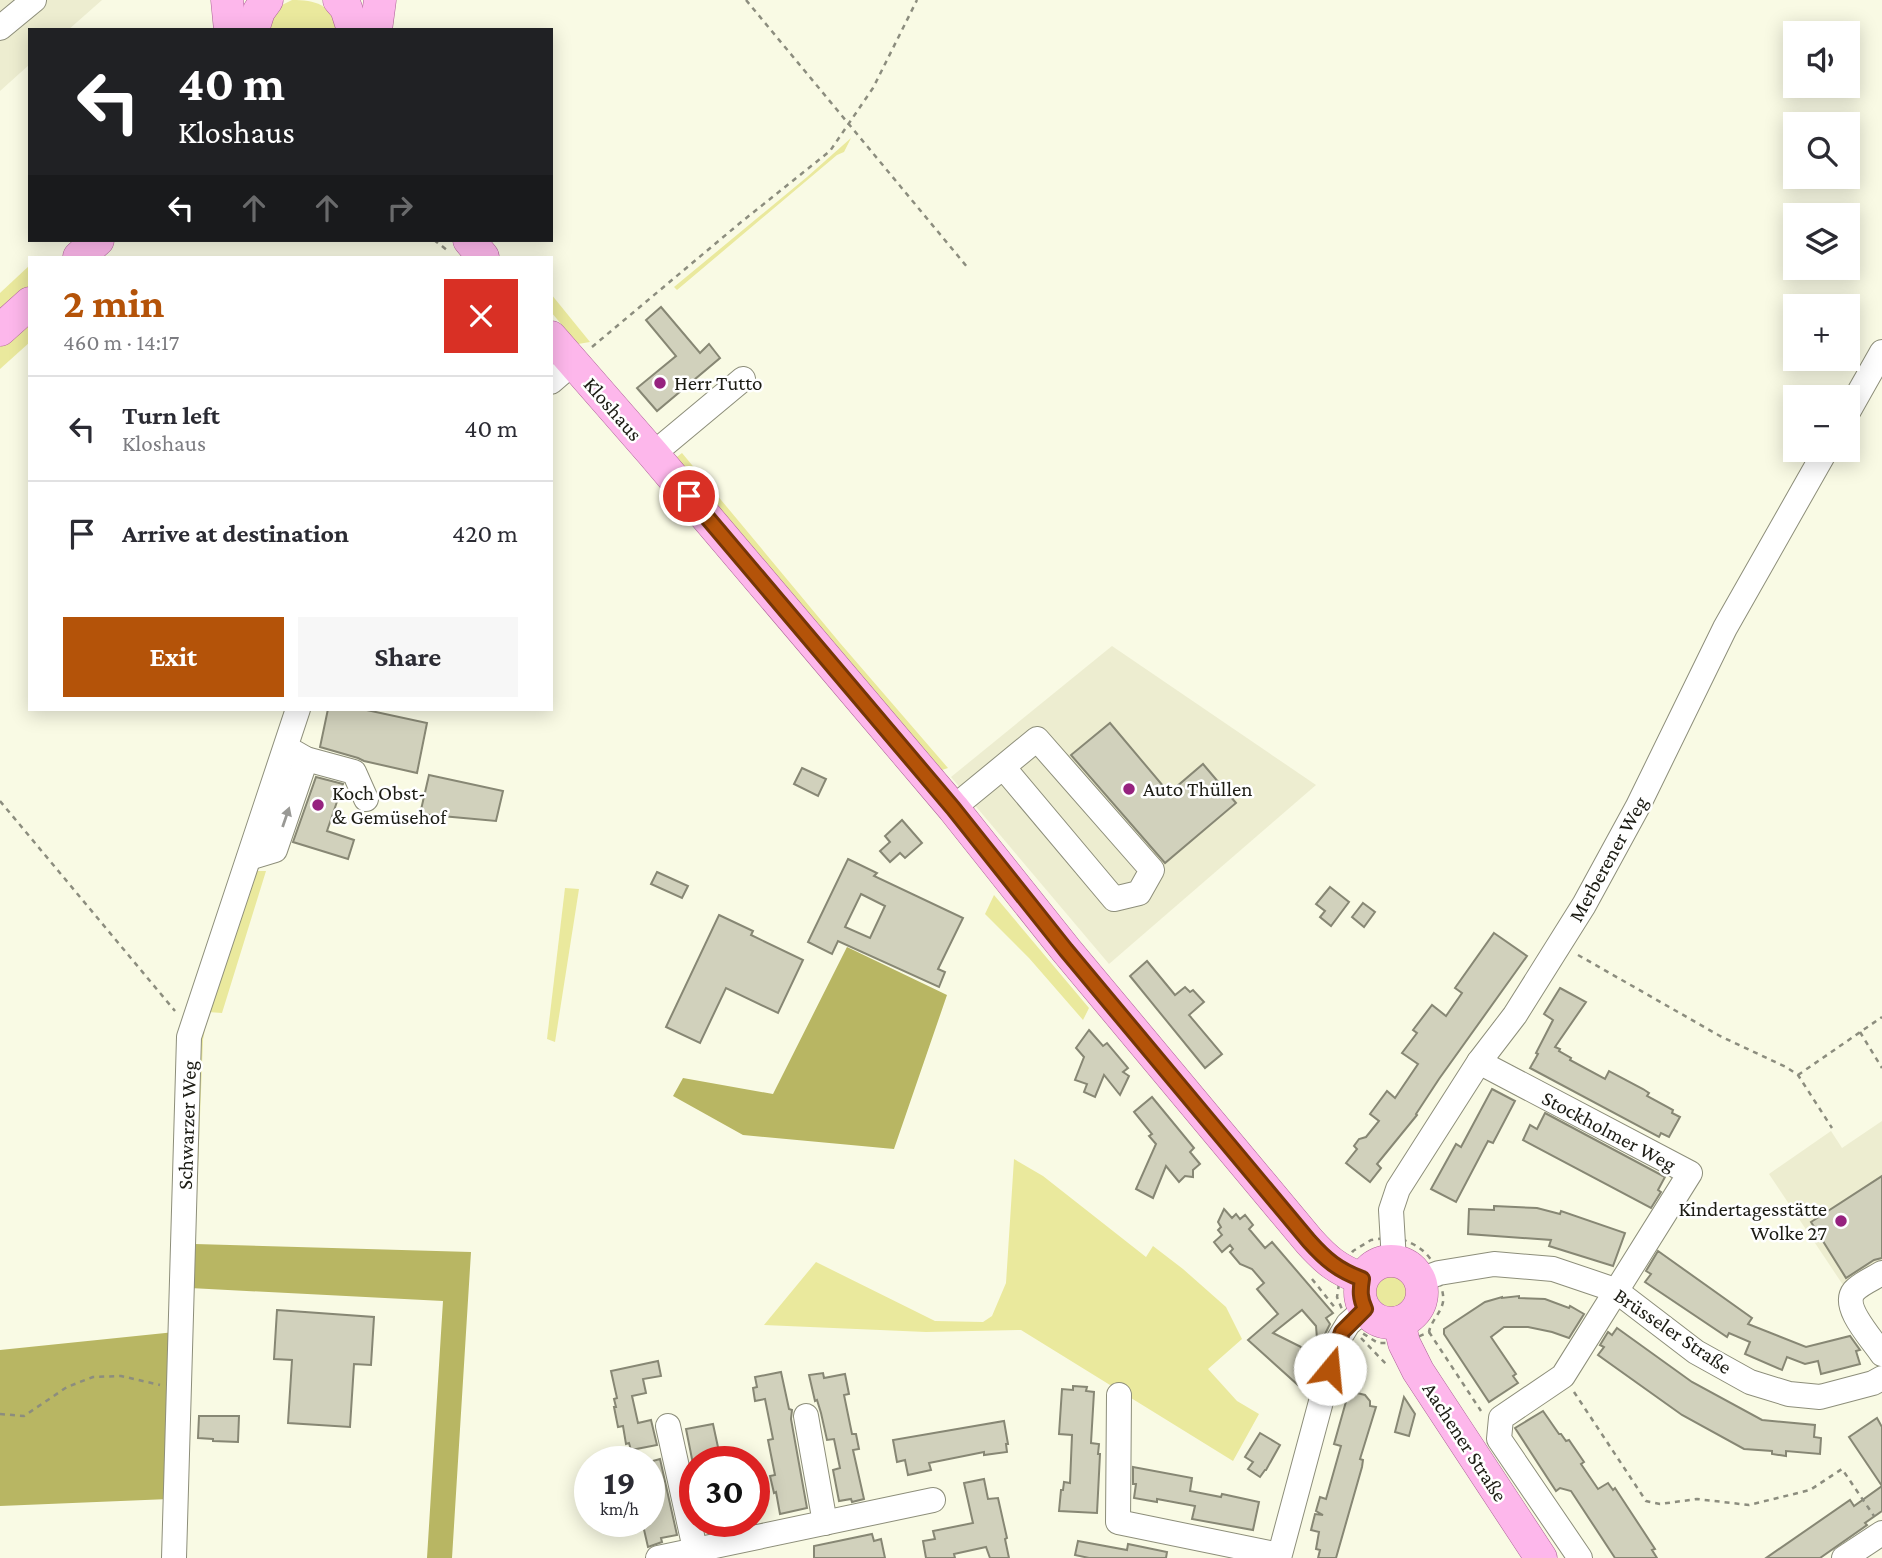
<!DOCTYPE html>
<meta charset="utf-8">
<style>
:root{--surface:#fff;--page:#f7f7f7;--text:#2b2b33;--muted:#7c7c81;--line:#e1e1e2;--accent:#b45309}
body{margin:0;font-family:"Crimson Pro",serif;background:var(--page);color:var(--text);height:100vh;display:flex;flex-direction:column;font-size:26px;white-space:nowrap}
*{box-sizing:border-box;margin:0}
p{font-size:23px;color:var(--muted)}
.icon{flex:none;width:38px;height:38px;fill:none;stroke:currentColor;stroke-width:2;stroke-linecap:round;stroke-linejoin:round}
.map{position:relative;flex:1;overflow:hidden}
.panel{position:absolute;left:28px;top:256px;width:525px;height:455px;display:flex;flex-direction:column;background:var(--surface);border-radius:0px;box-shadow:0 4px 18px #0003}
.panel>*{flex:none}
.guide{position:absolute;left:28px;top:28px;width:525px;height:214px;border-radius:0px;box-shadow:0 4px 18px #0003;background:#202124;color:#fff;overflow:hidden}
.buttons{position:absolute;left:1783px;top:21px;display:grid;gap:14px}
.buttons a{display:grid;place-items:center;width:77px;height:77px;border-radius:0px;background:var(--surface);box-shadow:0 4px 18px #0003;font-size:35px}
.speed{position:absolute;left:574px;top:1446px;display:flex;gap:14px;font-size:35px;font-weight:700;text-align:center}
.speed>*{display:grid;place-content:center;width:91px;height:91px;border-radius:50%;background:var(--surface);box-shadow:0 4px 18px #0003;line-height:1}
.speed small{font-size:18px;font-weight:400}
.speed .limit{border:10px solid #d22;background:#fff;color:#111}
.pin{position:absolute;display:grid;place-items:center;width:60px;height:60px;color:#fff;margin:-30px;border:4px solid #fff;border-radius:50%;box-shadow:0 2px 7px #0007}
.me{position:absolute;width:77px;margin:-38px;rotate:17deg;stroke-linejoin:round;filter:drop-shadow(0 0 5px #0008)}
.turn{display:flex;align-items:center;gap:24px;height:147px;padding:0 35px;font-size:32px}
.turn .icon{width:91px;height:91px;stroke-width:2.5}
.turn b{display:block;font-size:49px;line-height:60px}
.lanes{display:flex;align-items:center;height:66px;padding:0 35px;background:#0003;justify-content:center;gap:35px;direction:ltr}
.lanes .off{opacity:.35}
.round{display:grid;place-items:center;flex:none;width:74px;height:74px;border-radius:0px;background:var(--page)}
.head{display:flex;align-items:center;justify-content:space-between;height:119px;padding:0 35px}
h1{font-size:42px;font-weight:700;line-height:52px;color:var(--accent)}
.primary-button{display:flex;gap:14px;margin-top:auto;padding:14px 35px}
.primary-button a{flex:1;height:80px;border-radius:0px;background:var(--accent);color:#fff;font-size:28px;font-weight:700;line-height:80px;text-align:center}
.primary-button a+a{background:var(--page);color:var(--text)}
ul{padding:0;list-style:none}
li{display:flex;align-items:center;gap:21px;height:105px;padding:0 35px;border-top:2px solid var(--line)}
li div{flex:1}
li b{display:block;font-size:26px}
li em{font-style:normal}
.map>svg:first-child{display:block}
.built{fill:#ededd0}
.green{fill:#eae99d}
.forest{fill:#b8b663}
.building{fill:#d1d1bc;stroke:#878774;stroke-width:2;fill-rule:evenodd}
.lines{fill:none;stroke-linecap:round;stroke-linejoin:round}
.minor-casing{stroke:#8d8e7a;stroke-width:26}
.major-casing{stroke:#ad6297;stroke-width:33}
.path{stroke:#8c8d7e;stroke-width:2.5;stroke-dasharray:5 5;stroke-linecap:butt}
.minor{stroke:#fff;stroke-width:24}
.major{stroke:#fdb7eb;stroke-width:32}
.oneway{fill:#999995}
.route-casing{stroke:#753606;stroke-width:18}
.route{stroke:#b45309;stroke-width:12}
.poi-dot{fill:#96227f;stroke:#fff;stroke-width:2.5}
.labels{text-anchor:middle;dominant-baseline:central;stroke-width:5;stroke-linejoin:round;paint-order:stroke}
.poi-label{font-size:21px;fill:#1c1c14;stroke:#fff;text-anchor:start}
.street-label{font-size:21px;fill:#1c1c14;stroke:#fff}
</style>
<div class="map">
<svg width="1882" height="1558" viewBox="0 0 1882 1558">
<rect width="100%" height="100%" fill="#f9fae4"/>
<g class="built">
<path d="M0 0H102L68 30H30V64L0 91Z"/>
<path d="M1112 646 1316 785 1109 964 951 777Z"/>
<path d="M1882 1121V1268L1847 1291 1769 1174 1831 1131 1842 1148Z"/>
</g>
<g class="green">
<path d="M292 0C315 0 332 4 337 30H264L276 8Z"/>
<path d="M851 138 844 152 837 155 677 290 674 287 807 177Z"/>
<path d="M30 265V291L0 318V293Z"/>
<path d="M551 294 590 342 578 344 551 312Z"/>
<path d="M30 320V342L0 369V347Z"/>
<path d="M682 453 840 643 948 768 942 770 673 460Z"/>
<path d="M252 871H266L222 1013 208 1012 203 1040 195 1244 200 1032Z"/>
<path d="M565 888 579 889 555 1042 547 1039Z"/>
<path d="M994 895 1089 1008 1083 1020 1029 958 985 914Z"/>
<path d="M1014 1159 1043 1176 1146 1257 1153 1246 1183 1269 1226 1307 1242 1339 1208 1369 1237 1401 1259 1414 1233 1461 1021 1330 926 1332 764 1325 816 1262 935 1321 983 1322 992 1316 1006 1283Z"/>
<circle cx="1392" cy="1291" r="16"/>
</g>
<g class="forest">
<path d="M847 947 947 995 894 1149 743 1135 673 1096 683 1078 773 1094Z"/>
<path d="M195 1244 471 1252 452 1558H427L443 1301 190 1288Z"/>
<path d="M175 1332 169 1499 0 1506V1350Z"/>
</g>
<g class="building">
<path d="M661 307 700 353 709 344 720 358 657 411 637 388 676 356 646 320Z"/>
<path d="M328 709H362L427 723 417 773 364 761 358 758 320 747Z"/>
<path d="M1110 723 1169 793 1203 764 1236 803 1165 863 1071 755Z"/>
<path d="M802 768 826 779 818 796 794 784Z"/>
<path d="M429 775 503 791 496 821 420 814Z"/>
<path d="M316 777 343 784 327 831 354 840 348 859 293 842Z"/>
<path d="M902 820 922 843 905 858 900 853 890 862 880 851 890 842 885 836Z"/>
<path d="M848 859 877 873 874 876 963 918 938 969 945 972 939 987 838 941 832 954 808 942ZM861 894 885 906 870 938 845 927Z"/>
<path d="M657 872 688 886 682 898 651 884Z"/>
<path d="M1330 887 1349 902 1331 926 1320 917 1325 911 1316 904Z"/>
<path d="M1363 903 1375 912 1364 927 1352 917Z"/>
<path d="M719 915 753 931 751 935 803 960 778 1013 726 988 700 1043 666 1027Z"/>
<path d="M1494 933 1527 956 1439 1079 1416 1114 1417 1115 1377 1164 1381 1168 1370 1182 1346 1163 1357 1149 1354 1146 1359 1139 1366 1137 1379 1121 1370 1114 1387 1091 1395 1098 1418 1064 1402 1053 1417 1033 1413 1030 1432 1005 1446 1016 1462 993 1455 988Z"/>
<path d="M1147 961 1175 995 1185 987 1190 992 1193 990 1204 1002 1189 1015 1222 1054 1205 1068 1130 976Z"/>
<path d="M1560 988 1586 1002 1555 1047 1560 1049 1559 1051 1571 1058 1570 1060 1605 1079 1609 1071 1643 1089 1649 1093 1647 1096 1673 1110 1672 1113 1680 1117 1669 1137 1661 1133 1659 1137 1530 1068 1538 1054 1536 1053 1553 1020 1544 1014Z"/>
<path d="M1089 1030 1103 1046 1107 1043 1128 1068 1123 1072 1129 1076 1120 1095 1104 1075 1095 1097 1084 1092 1087 1084 1075 1080 1084 1057 1076 1048Z"/>
<path d="M1492 1089 1515 1101 1493 1143 1488 1141 1456 1202 1431 1189 1456 1144 1461 1147Z"/>
<path d="M1152 1097 1194 1148 1190 1152 1200 1164 1193 1170V1177L1185 1176 1179 1182 1166 1166 1153 1198 1136 1189 1156 1144 1149 1136 1152 1134 1134 1112Z"/>
<path d="M1545 1113 1665 1177 1658 1190 1661 1192 1651 1208 1523 1140 1530 1125 1537 1129Z"/>
<path d="M1882 1176V1258L1874 1260 1846 1278 1811 1222Z"/>
<path d="M1494 1206 1537 1208 1560 1214 1561 1211 1625 1233 1613 1266 1549 1246 1551 1240 1468 1234 1469 1209 1494 1210Z"/>
<path d="M1224 1209 1232 1218 1236 1214 1240 1219 1245 1215 1253 1225 1249 1229 1265 1248 1272 1242 1333 1313 1326 1318 1330 1324 1323 1338 1319 1353 1313 1365 1309 1362 1298 1385 1248 1340 1278 1314 1257 1289 1264 1283 1252 1269 1240 1264 1230 1252 1233 1249 1230 1245 1222 1252 1214 1242 1222 1235 1218 1230 1221 1227 1218 1222ZM1302 1310 1316 1326 1317 1339 1305 1349 1273 1333Z"/>
<path d="M1658 1251 1752 1318 1748 1324 1806 1347 1850 1336 1860 1350 1856 1351 1860 1364 1821 1374 1818 1361 1805 1364 1787 1357 1782 1370 1745 1354 1750 1342 1729 1333 1727 1337 1645 1282 1651 1274 1646 1271Z"/>
<path d="M1519 1296V1298L1545 1299 1569 1308 1570 1306 1584 1314 1569 1338 1552 1332 1528 1327H1504L1491 1337 1516 1374 1513 1376 1518 1383 1489 1402 1444 1334V1329L1485 1302 1502 1297V1298Z"/>
<path d="M277 1310 374 1317 371 1365 354 1364 350 1427 288 1423 292 1360 274 1359Z"/>
<path d="M1617 1328 1692 1382 1762 1420 1815 1425 1814 1437 1821 1438 1820 1454 1786 1451V1456L1772 1454V1451L1744 1449 1682 1415 1598 1355 1604 1347 1600 1345 1608 1332 1612 1335Z"/>
<path d="M658 1361 661 1376 643 1379 646 1393 632 1396 638 1423 651 1420 657 1445 631 1450 629 1443 626 1444 623 1426 618 1427 614 1407H616L614 1399 617 1398 611 1371Z"/>
<path d="M781 1372 789 1409 792 1410 791 1419 807 1508 780 1514 776 1492 774 1493 770 1476 775 1475 768 1440 773 1439 765 1399 755 1401 753 1388 757 1387 755 1377Z"/>
<path d="M823 1373 824 1378 845 1374 849 1394 844 1395 852 1434H856L859 1449 853 1450 864 1499 852 1502 851 1499 839 1501 833 1470 840 1468 834 1439 827 1440 821 1413 817 1400 815 1401 809 1375Z"/>
<path d="M1073 1386 1087 1387 1086 1391 1094 1392 1091 1443 1099 1444 1098 1454H1100L1097 1513 1059 1511 1061 1490H1063L1064 1482 1070 1483 1072 1435 1059 1434 1062 1389 1073 1390Z"/>
<path d="M1349 1391 1365 1395 1370 1401V1406L1376 1407 1360 1459 1363 1460 1362 1467 1336 1558H1318L1320 1550 1316 1549 1319 1532 1311 1530 1315 1514 1323 1515 1316 1511 1320 1497 1326 1499 1341 1446 1334 1444Z"/>
<path d="M1404 1397 1415 1414 1409 1436 1395 1432Z"/>
<path d="M1543 1411 1559 1434H1561L1566 1441 1569 1440 1584 1462 1581 1464 1598 1489 1608 1483 1613 1490 1615 1488 1655 1549 1652 1550 1657 1558H1615L1571 1491 1560 1488 1556 1491 1515 1428Z"/>
<path d="M199 1416H239L238 1442 213 1441V1439L198 1438Z"/>
<path d="M1877 1418 1882 1427V1486L1849 1437Z"/>
<path d="M1004 1421 1008 1444H1006L1007 1452 984 1455V1452L929 1463 931 1470 908 1475 905 1460 897 1462 893 1440Z"/>
<path d="M713 1424 721 1461H695L693 1464 686 1429Z"/>
<path d="M1260 1433 1280 1445 1266 1470H1265L1260 1477 1248 1469 1253 1462 1245 1457Z"/>
<path d="M660 1459 677 1535 661 1538 662 1542 648 1547 642 1521H649V1462Z"/>
<path d="M1133 1467 1192 1478 1190 1491 1221 1497 1222 1494 1259 1502 1253 1530 1192 1519 1195 1506 1157 1499V1502L1134 1498 1136 1484H1133Z"/>
<path d="M984 1479 988 1499 998 1498 1007 1538 1005 1539 1009 1558H990L986 1547 954 1554 955 1558H926L923 1541 935 1539 933 1531 973 1523 964 1483Z"/>
<path d="M1882 1486V1511L1865 1523 1867 1525 1820 1558H1766L1850 1500 1854 1506Z"/>
<path d="M872 1534 874 1541 881 1539 885 1558H814V1546Z"/>
<path d="M1078 1541 1127 1550 1128 1544 1167 1552 1166 1558H1089L1075 1555Z"/>
</g>
<g class="lines">
<defs>
<g id="minor">
<path d="M0 28 34 0"/>
<path d="M551 382 573 363"/>
<path d="M1848 412 1882 352"/>
<path d="M653 454 743 379"/>
<path d="M292 751 306 759 354 772 366 799"/>
<path d="M953 808 1037 739 1152 870 1139 893 1114 899 1003 767"/>
<path d="M249 858 275 850 306 759"/>
<path d="M1479 1062 1690 1173 1563 1376 1501 1418 1499 1439 1580 1558"/>
<path d="M1394 1261 1391 1210 1398 1189 1479 1062 1515 1015 1584 905 1638 806 1725 628 1826 450"/>
<path d="M1882 1273C1874 1278 1860 1284 1854 1291 1841 1307 1873 1340 1882 1354"/>
<path d="M1420 1280 1439 1273 1494 1264 1553 1269 1615 1290 1696 1352 1750 1382 1789 1394 1820 1397 1873 1383 1882 1378"/>
<path d="M1119 1395 1118 1522 1279 1555"/>
<path d="M806 1416 825 1523"/>
<path d="M668 1426 695 1549"/>
<path d="M174 1558 189 1037 298 709"/>
<path d="M658 1558 933 1500"/>
<path d="M1279 1558 1337 1342 1348 1324 1365 1309"/>
<path d="M1844 1558 1882 1533"/>
</g>
<g id="major">
<path d="M227 0 230 30"/>
<path d="M339 0 346 8 353 30"/>
<path d="M253 30 259 11 267 0"/>
<path d="M376 30 380 0"/>
<path d="M469 240 483 257"/>
<path d="M79 257 98 240"/>
<path d="M0 330 30 303"/>
<path d="M551 337 653 454 953 808 1066 950 1309 1241C1327 1261 1337 1269 1362 1279"/>
<circle cx="1391" cy="1292" r="31"/>
<path d="M1399 1322 1404 1343 1418 1371 1541 1558"/>
</g>
</defs>
<use href="#minor" class="minor-casing"/>
<use href="#major" class="major-casing"/>
<g class="path">
<path d="M746 0 968 268"/>
<path d="M434 240 447 250"/>
<path d="M592 347 740 223 830 151 873 88 917 0"/>
<path d="M0 801 175 1011"/>
<path d="M1578 955 1720 1036 1786 1067 1798 1075 1832 1128"/>
<path d="M1860 1032 1882 1068"/>
<path d="M1798 1075 1882 1017"/>
<path d="M1392 1237C1420 1243 1435 1256 1441 1285 1442 1290 1444 1296 1443 1302 1441 1313 1431 1321 1429 1332L1404 1343H1378L1348 1324 1337 1297 1341 1271 1353 1251 1371 1240Z"/>
<path d="M1312 1279 1336 1309"/>
<path d="M1429 1332 1481 1411"/>
<path d="M1361 1338 1386 1364"/>
<path d="M1574 1392 1646 1501 1660 1504 1697 1499 1749 1505 1810 1490 1842 1469 1874 1516"/>
<path d="M0 1414 24 1416 67 1387 93 1377 121 1376 160 1385"/>
</g>
<use href="#minor" class="minor"/>
<use href="#major" class="major"/>
</g>
<defs><path id="oneway-solid" d="M-6-.8H1V-3.2L6.5 0L1 3.2V.8H-6Z" transform="scale(1.75)"/></defs>
<use class="oneway" href="#oneway-solid" transform="translate(286 817) rotate(-71)"/>
<g class="lines">
<defs>
<path id="route" d="M689 496 953 808 1066 950 1309 1241C1326 1260 1338 1270 1362 1279 1360 1291 1360 1298 1365 1309L1342 1332 1330 1369"/>
</defs>
<use href="#route" class="route-casing"/>
<use href="#route" class="route"/>
</g>
<g class="poi-dot">
<circle cx="660" cy="383" r="7"/>
<circle cx="1129" cy="789" r="7"/>
<circle cx="318" cy="805" r="7"/>
<circle cx="1841" cy="1221" r="7"/>
</g>
<g class="labels">
<g class="poi-label">
<text x="674" y="383">Herr Tutto</text>
<text x="1143" y="789">Auto Thüllen</text>
<text x="332" y="793">Koch Obst-<tspan x="332" dy="24">&amp; Gemüsehof</tspan></text>
<text x="1827" y="1209" text-anchor="end">Kindertagesstätte<tspan x="1827" dy="24">Wolke 27</tspan></text>
</g>
<g class="street-label">
<text transform="translate(613 409) rotate(49)">Kloshaus</text>
<text transform="translate(1608 859) rotate(-61)">Merberener Weg</text>
<text transform="translate(187 1125) rotate(-88)">Schwarzer Weg</text>
<text transform="translate(1609 1131) rotate(28)">Stockholmer Weg</text>
<text transform="translate(1673 1331) rotate(34)">Brüsseler Straße</text>
<text transform="translate(1465 1442) rotate(57)">Aachener Straße</text>
</g>
</g>
</svg>
<div class="buttons">
<a><svg class="icon" aria-label="sound" viewBox="0 0 24 24"><path d="M4 9h4l5-4v14l-5-4H4zM17 9q2 3 0 6"/></svg></a>
<a><svg class="icon" aria-label="search" viewBox="0 0 24 24"><circle cx="10" cy="10" r="6"/><path d="M15 15l6 6"/></svg></a>
<a><svg class="icon" aria-label="layers" viewBox="0 0 24 24"><path d="M12 4l9 5-9 5-9-5zM3 14l9 5 9-5"/></svg></a>
<a>+</a>
<a>−</a>
</div>
<div class="speed"><div>19<small>km/h</small></div><div class="limit">30</div></div>
<div class="pin" style="left:689px;top:496px;background:#d93025"><svg class="icon" aria-label="arrive" viewBox="0 0 24 24"><path d="M6 21V4h12l-3 4 3 4H6"/></svg></div>
<svg class="me" style="left:1330px;top:1369px" viewBox="-20 -20 40 40"><circle r="19" fill="#fff"/><path d="M0-13L10 11 0 6-10 11z" fill="#b45309"/></svg>
<div class="guide">
<div class="turn"><svg class="icon" aria-label="left" viewBox="0 0 24 24"><path d="M17 20v-9H6M10 6l-5 5 5 5"/></svg><div><b>40 m</b>Kloshaus</div></div>
<div class="lanes"><svg class="icon" aria-label="left" viewBox="0 0 24 24"><path d="M17 20v-9H6M10 6l-5 5 5 5"/></svg><svg class="icon off" aria-label="ahead" viewBox="0 0 24 24"><path d="M12 20V5M6 11l6-6 6 6"/></svg><svg class="icon off" aria-label="ahead" viewBox="0 0 24 24"><path d="M12 20V5M6 11l6-6 6 6"/></svg><svg class="icon off" aria-label="right" viewBox="0 0 24 24"><path d="M7 20v-9h11M14 6l5 5-5 5"/></svg></div>
</div>
<section class="panel">
<div class="head"><div><h1>2 min</h1><p>460 m · 14:17</p></div><a class="round" style="background:#d93025;color:#fff"><svg class="icon" aria-label="close" viewBox="0 0 24 24"><path d="M6 6l12 12M18 6L6 18"/></svg></a></div>
<ul>
<li><svg class="icon" aria-label="left" viewBox="0 0 24 24"><path d="M17 20v-9H6M10 6l-5 5 5 5"/></svg><div><b>Turn left</b><p>Kloshaus</p></div><em>40 m</em></li>
<li><svg class="icon" aria-label="arrive" viewBox="0 0 24 24"><path d="M6 21V4h12l-3 4 3 4H6"/></svg><div><b>Arrive at destination</b></div><em>420 m</em></li>
</ul>
<div class="primary-button"><a>Exit</a><a>Share</a></div>
</section>
</div>
